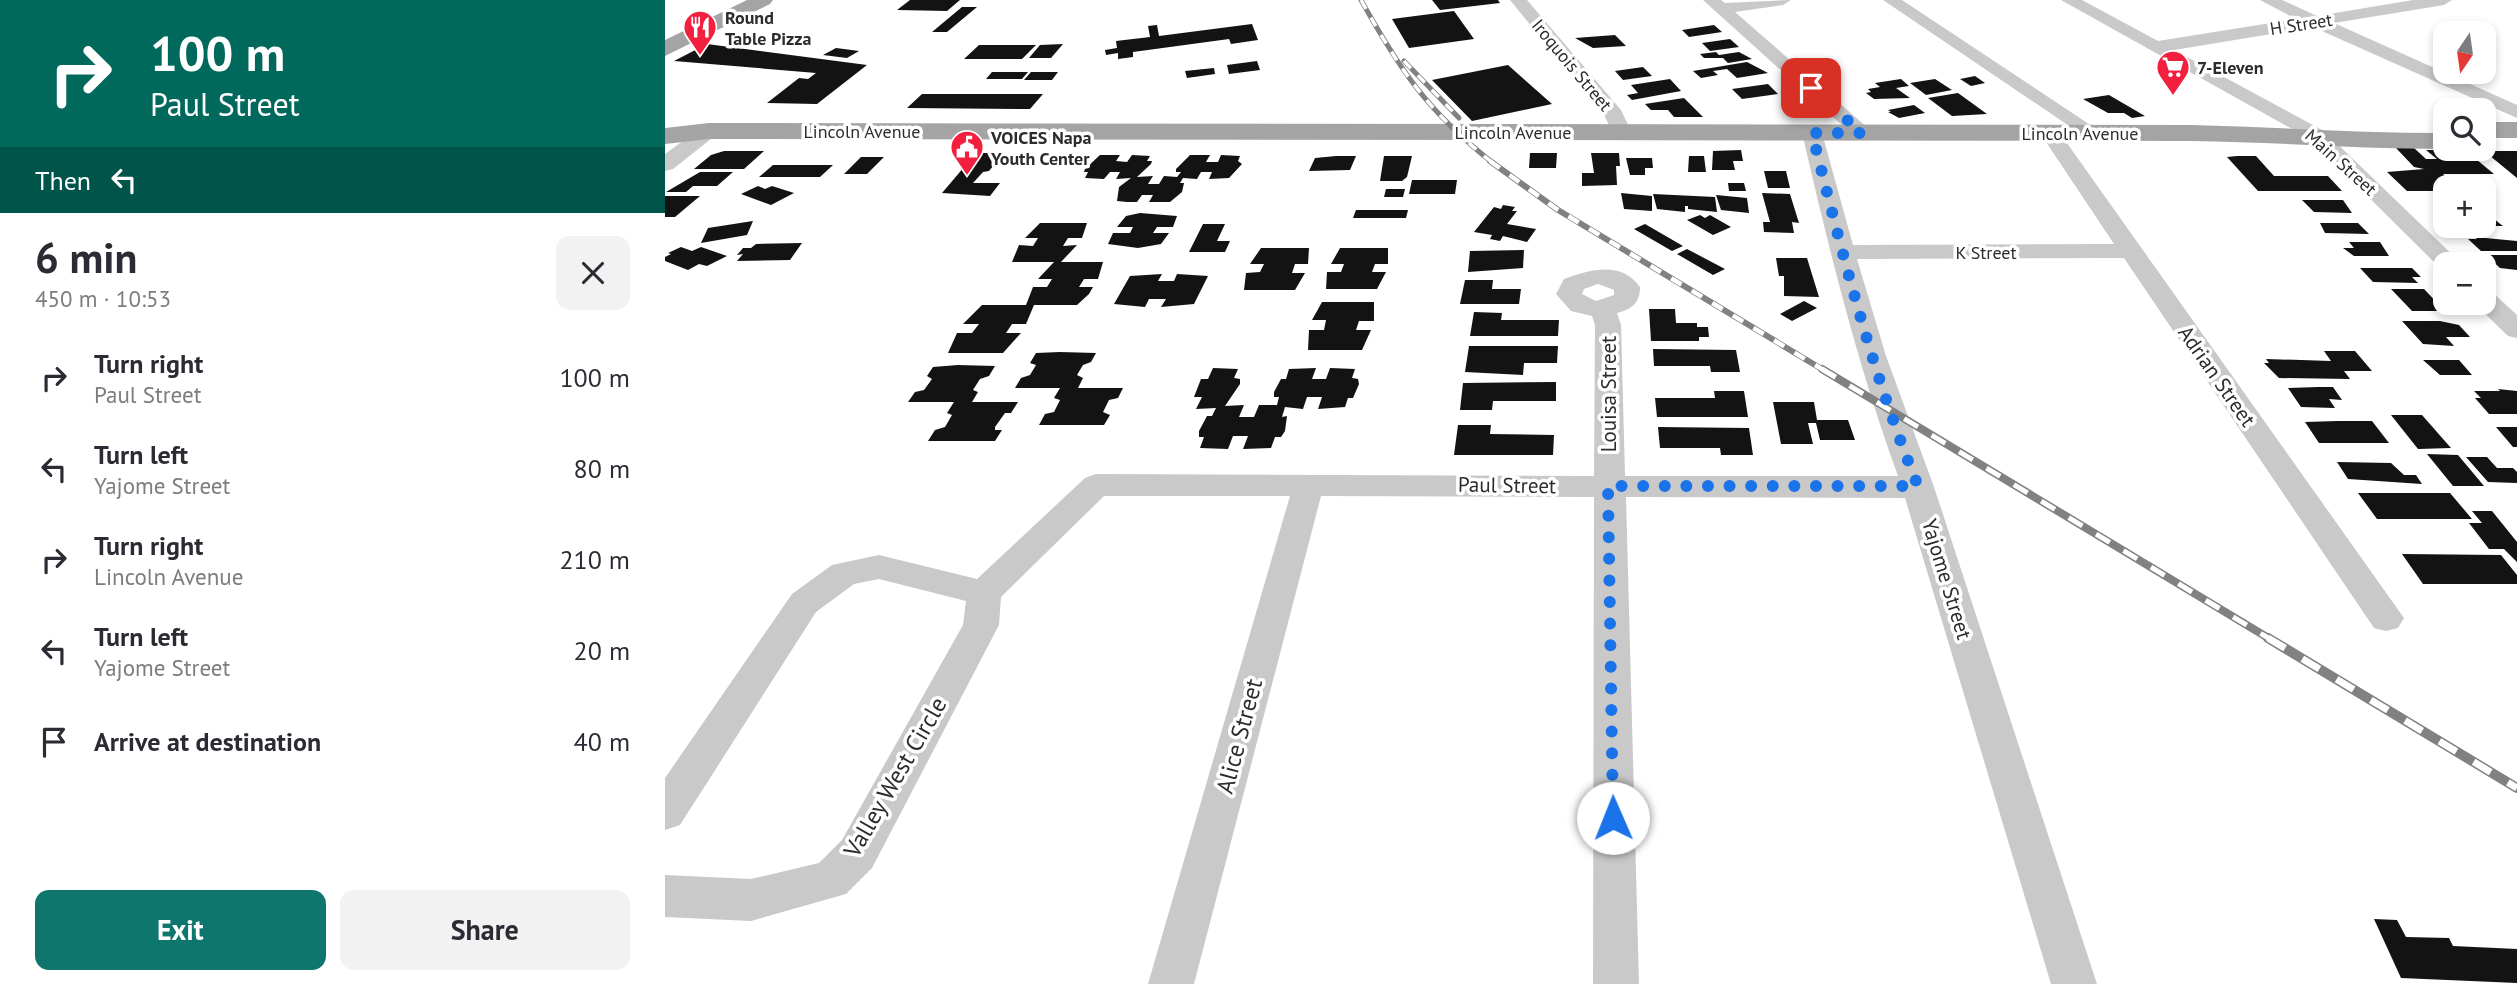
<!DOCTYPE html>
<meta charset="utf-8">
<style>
:root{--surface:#fff;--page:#f2f2f3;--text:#2b2b33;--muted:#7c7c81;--accent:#0f766e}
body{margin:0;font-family:"PT Sans",sans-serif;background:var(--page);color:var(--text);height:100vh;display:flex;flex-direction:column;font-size:26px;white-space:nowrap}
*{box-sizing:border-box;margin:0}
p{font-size:23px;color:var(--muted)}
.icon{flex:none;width:38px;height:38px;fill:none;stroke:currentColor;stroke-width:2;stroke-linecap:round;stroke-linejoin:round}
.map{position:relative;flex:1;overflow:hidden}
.side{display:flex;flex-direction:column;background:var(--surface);width:665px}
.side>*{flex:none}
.banner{background:#00695c;color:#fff;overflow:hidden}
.needle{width:46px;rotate:193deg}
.fabs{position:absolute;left:1768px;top:21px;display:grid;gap:14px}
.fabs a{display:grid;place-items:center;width:63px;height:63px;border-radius:14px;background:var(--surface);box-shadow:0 4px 10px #0003;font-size:35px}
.pin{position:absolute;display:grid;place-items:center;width:60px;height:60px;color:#fff;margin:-30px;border-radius:14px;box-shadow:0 4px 10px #0006}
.me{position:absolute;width:77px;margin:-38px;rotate:359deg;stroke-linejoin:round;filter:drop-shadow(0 0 5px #0008)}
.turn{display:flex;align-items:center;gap:24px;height:147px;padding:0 35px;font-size:32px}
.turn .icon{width:91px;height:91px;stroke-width:2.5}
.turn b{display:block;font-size:49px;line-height:60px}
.then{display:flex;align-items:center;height:66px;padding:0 35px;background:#0003;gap:14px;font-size:26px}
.round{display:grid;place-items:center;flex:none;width:74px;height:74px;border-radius:14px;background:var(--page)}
.headline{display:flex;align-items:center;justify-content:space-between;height:119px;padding:0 35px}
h1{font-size:42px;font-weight:700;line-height:52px}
.button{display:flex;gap:14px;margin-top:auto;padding:14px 35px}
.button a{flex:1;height:80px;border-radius:14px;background:var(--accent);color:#fff;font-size:28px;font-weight:700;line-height:80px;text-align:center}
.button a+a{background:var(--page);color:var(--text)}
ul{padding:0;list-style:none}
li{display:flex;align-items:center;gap:21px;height:91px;padding:0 35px}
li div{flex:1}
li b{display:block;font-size:26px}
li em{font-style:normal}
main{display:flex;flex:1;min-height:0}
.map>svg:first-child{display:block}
.building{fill:#131313}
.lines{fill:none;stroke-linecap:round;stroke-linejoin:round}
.minor{fill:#c9c9c9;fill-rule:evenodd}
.major{fill:#a4a4a4;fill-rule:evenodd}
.rail-far3-casing{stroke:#818181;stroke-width:5}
.rail-far2-casing{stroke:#818181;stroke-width:6}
.rail-far1-casing{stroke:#818181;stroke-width:8}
.rail-casing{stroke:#818181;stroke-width:10}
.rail-far3{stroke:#fff;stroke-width:3.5;stroke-dasharray:10;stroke-linecap:butt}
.rail-far2{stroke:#fff;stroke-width:4.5;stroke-dasharray:12;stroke-linecap:butt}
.rail-far1{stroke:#fff;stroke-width:5;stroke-dasharray:16;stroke-linecap:butt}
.rail{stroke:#fff;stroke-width:7;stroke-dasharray:20;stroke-linecap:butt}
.route{stroke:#1a73e8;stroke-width:12;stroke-dasharray:0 21.6}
.labels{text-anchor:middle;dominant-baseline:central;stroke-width:7;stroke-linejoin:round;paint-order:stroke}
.far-poi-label{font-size:18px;font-weight:bold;fill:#2c2c2c;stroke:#fff;text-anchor:start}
.far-street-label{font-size:18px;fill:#2c2c2c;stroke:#fff}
.street-label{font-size:21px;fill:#2c2c2c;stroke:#fff}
.near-street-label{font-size:24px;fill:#2c2c2c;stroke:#fff}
</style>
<main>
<section class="side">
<div class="banner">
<div class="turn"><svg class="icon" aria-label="right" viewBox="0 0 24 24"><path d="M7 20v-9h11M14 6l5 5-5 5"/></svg><div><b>100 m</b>Paul Street</div></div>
<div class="then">Then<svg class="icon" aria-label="left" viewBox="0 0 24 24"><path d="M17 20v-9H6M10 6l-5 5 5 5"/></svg></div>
</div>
<div class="headline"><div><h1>6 min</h1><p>450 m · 10:53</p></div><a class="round"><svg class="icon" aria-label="close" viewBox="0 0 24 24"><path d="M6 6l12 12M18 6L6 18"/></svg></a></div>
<ul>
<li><svg class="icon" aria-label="right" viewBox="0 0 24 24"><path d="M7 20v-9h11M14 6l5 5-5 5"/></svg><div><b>Turn right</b><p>Paul Street</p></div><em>100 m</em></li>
<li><svg class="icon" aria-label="left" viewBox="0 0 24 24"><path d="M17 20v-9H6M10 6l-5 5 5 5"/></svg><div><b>Turn left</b><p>Yajome Street</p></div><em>80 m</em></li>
<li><svg class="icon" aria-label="right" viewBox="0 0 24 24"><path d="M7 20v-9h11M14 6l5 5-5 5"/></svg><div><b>Turn right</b><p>Lincoln Avenue</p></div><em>210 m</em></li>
<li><svg class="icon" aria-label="left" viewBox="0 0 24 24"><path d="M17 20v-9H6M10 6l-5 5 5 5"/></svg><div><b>Turn left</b><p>Yajome Street</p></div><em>20 m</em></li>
<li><svg class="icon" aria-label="arrive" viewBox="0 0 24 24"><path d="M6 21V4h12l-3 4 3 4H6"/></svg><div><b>Arrive at destination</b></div><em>40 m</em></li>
</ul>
<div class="button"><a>Exit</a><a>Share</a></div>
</section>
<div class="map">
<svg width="1852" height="984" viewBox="0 0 1852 984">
<rect width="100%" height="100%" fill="#fff"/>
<g class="building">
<path d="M245 0H295L282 11 232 10Z"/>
<path d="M767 0H833L835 3 775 10Z"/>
<path d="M297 7H312L282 32H267Z"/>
<path d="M789 11 809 39 744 48 727 19Z"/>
<path d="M587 24 593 40 566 44 564 39 468 52V57L453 59V53L441 55 440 50 452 48 451 41 485 37 483 26 492 25 494 36Z"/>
<path d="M1049 25 1057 32 1024 37 1017 30Z"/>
<path d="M950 35 961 46 928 48 910 38Z"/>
<path d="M1065 39 1074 47 1045 51 1037 43Z"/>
<path d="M42 44 202 65 152 104 102 103 134 78 143 79 151 73 9 61Z"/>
<path d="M398 44 386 58H364L375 45Z"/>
<path d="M314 45H371L357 59H299Z"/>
<path d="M171 48 194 51 182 58 158 55Z"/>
<path d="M1051 52 1054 55 1074 52 1087 59 1063 63 1058 58H1039L1035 54Z"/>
<path d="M592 61 595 70 564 74 562 65Z"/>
<path d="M1082 62 1103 73 1072 78 1062 69 1048 71 1053 75 1036 78 1028 71Z"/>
<path d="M843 65 887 104 807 121 767 80Z"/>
<path d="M978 67 987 76 958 80 950 71Z"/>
<path d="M549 68 550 74 522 78 520 71Z"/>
<path d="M327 72H363L357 79H321Z"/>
<path d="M366 72H393L387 80H359Z"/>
<path d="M1310 76 1320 83 1306 86 1295 79Z"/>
<path d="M1005 79 1016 91 967 100 962 95 973 93 966 85Z"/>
<path d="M1236 79 1244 86 1231 88 1245 98 1209 99 1201 93 1206 92 1203 89 1215 87 1210 83Z"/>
<path d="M1270 79 1287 90 1261 95 1245 83Z"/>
<path d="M1103 84 1113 94 1077 99 1067 89Z"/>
<path d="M1293 93 1322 114 1287 116 1263 98Z"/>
<path d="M257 94H378L365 109 242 108Z"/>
<path d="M1444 95 1480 116 1467 118 1459 113H1443L1418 99Z"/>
<path d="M1019 98 1038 117H1009L1003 110H986L980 104Z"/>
<path d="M1249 105 1260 113 1234 118 1223 112H1226L1223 110Z"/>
<path d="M1731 148H1749L1761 159H1772L1761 150H1800L1829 174H1778L1793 187H1780V191H1742L1722 172 1759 169 1749 167Z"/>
<path d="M1076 150 1078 161H1068L1070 170H1047L1048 151Z"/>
<path d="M59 151H99L79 169H29L46 155Z"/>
<path d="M1819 151H1852V178Z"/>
<path d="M311 153H339L324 171 318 172 308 183H335L325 196 277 193Z"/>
<path d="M865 153H892L891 168H864Z"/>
<path d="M926 153H954L955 166H951L952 185 917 186V173H929Z"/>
<path d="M435 155H455L451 161 462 162 467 155 485 156 482 161H487L486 164 472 177 488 176 483 184H494L499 176 512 177 516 172H511V169L525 155H545L541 162H553L556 155 575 156 573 161 577 164 564 178 544 179 547 172H536L532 179 518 178 515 183H519L517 192 505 202H484L488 195H477L472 202H462L452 201 454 187 466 178 451 179 455 172H445L439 179 420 178 423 172H419L420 169Z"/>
<path d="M671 156H691L685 170 644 171 650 158Z"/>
<path d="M719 156H747L742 177 737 181H715Z"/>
<path d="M1024 156H1039L1041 172H1023Z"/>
<path d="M1572 156H1591L1609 176H1663L1677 191H1593L1562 157Z"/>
<path d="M196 157H219L202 174H179Z"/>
<path d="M961 158H987L988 168H980V175H965Z"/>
<path d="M108 165H168L155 177H94Z"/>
<path d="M1099 171H1121L1125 188H1103Z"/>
<path d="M35 172H68L52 186H28L21 192H1Z"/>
<path d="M747 180H792L790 194H744Z"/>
<path d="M1063 183H1079L1081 191H1064Z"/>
<path d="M93 186 100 189 107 186 129 193 106 205 76 194Z"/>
<path d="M721 189H740L738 197H719Z"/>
<path d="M956 193 987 196V211L959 209Z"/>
<path d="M1097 193 1125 194 1134 223 1127 222 1129 233 1099 232 1098 222H1105Z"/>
<path d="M988 194 1050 197 1052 212 1023 209V206H1020V212L992 209Z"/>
<path d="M1051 195 1082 198 1084 213 1056 210Z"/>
<path d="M0 196H35L10 217H0Z"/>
<path d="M1637 200H1678L1687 213 1649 212Z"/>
<path d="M838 205 850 207 847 211H852L842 224 871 229 862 242 838 236 835 241 825 239 827 235 809 232 829 207 836 209Z"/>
<path d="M1818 209 1834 223 1838 226H1818Z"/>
<path d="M691 210H743L741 218H688Z"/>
<path d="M475 213 512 216 508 227H492L488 233H504L496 244 473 248 443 244 448 233H465L468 227H452L461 216Z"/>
<path d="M1035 215 1040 218 1045 215 1066 227 1048 235 1022 220Z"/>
<path d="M88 221 82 235 36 243 43 228Z"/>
<path d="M375 223H422L417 238H403L398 246 412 245 396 262H438L433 279H419L414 287H428L424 294 412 305H369L361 324H347L341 333H356L338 353H283L292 333H307L314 324H298L317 305H361L368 287H382L387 279H373L389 262H347L354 245 368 246 373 238H360Z"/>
<path d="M1655 223H1693L1704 234 1660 233Z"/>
<path d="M538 224H560L552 241H565L560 252H524Z"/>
<path d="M980 224 1018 246 1007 251 969 229Z"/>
<path d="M1810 237 1852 241V251H1816L1803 239H1812Z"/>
<path d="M1684 242H1715L1724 256H1689L1678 248H1689Z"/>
<path d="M137 243 125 260 72 261 78 254 72 255 78 248H86L91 244Z"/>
<path d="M16 247 27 251 36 247 62 256 42 266 34 264 23 270 0 261V257L6 254 3 253Z"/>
<path d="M596 248H644L643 264H630L627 273H640L630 290H579L581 273 595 272 599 264H585Z"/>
<path d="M675 248H723V264H710L707 272H721L712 289H661L662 272H676L679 264H666Z"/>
<path d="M1022 249 1060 269 1048 275 1012 254Z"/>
<path d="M859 250 858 268 803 272 805 251Z"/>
<path d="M1821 255H1852V270L1835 268Z"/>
<path d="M1111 258H1142L1154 297 1119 296V276H1114Z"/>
<path d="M1695 268H1747L1756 277H1747L1753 283 1708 282Z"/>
<path d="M497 274 493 281H509L512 274 543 276 529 304 496 307 501 299H484L480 307 449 304 465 276Z"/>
<path d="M800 280H828L827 289H856L854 304H795Z"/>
<path d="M1726 289H1759L1780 311H1747Z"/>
<path d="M1139 301 1152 308 1127 321 1115 314Z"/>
<path d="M657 302H709V321H694L691 330H706L697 350H643L644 330H659L661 320H647Z"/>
<path d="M984 309H1010L1011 323H1032V327H1043L1044 337H1034V341H986Z"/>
<path d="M809 312 837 313 836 320H894L893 336H805Z"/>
<path d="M1737 321H1775L1794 325 1805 337H1781L1789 346 1758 344Z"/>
<path d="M804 346H893L892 363H859L858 375 800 372Z"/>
<path d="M988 349 1071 350 1075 372H1046L1045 366H989Z"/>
<path d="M1659 351H1690L1707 371H1679L1685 379 1614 378 1599 363H1604L1601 359 1666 361Z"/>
<path d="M395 352 431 353 426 362 418 365 412 375 418 378 413 388H458L453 398 444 400 438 412 445 415 439 425H374L380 414 389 412 395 400 389 398 395 388H350L356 378 365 375 371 365 365 363 371 353Z"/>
<path d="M1758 360H1794L1807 375H1775Z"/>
<path d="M293 365 330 366 324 376 315 379 308 390 313 392 307 402H353L346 413H340L330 427V430H337L330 441H263L270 430 280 427 287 415 282 413 289 402H243L250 392 259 390 267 379 262 376 268 367Z"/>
<path d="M548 368 573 369 569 378 575 379V384L560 406 579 405 574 417H589L594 405H612L614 397H609V392L616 379H621L624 369 651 368 647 379H661L665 368 690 369 687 378 693 379 694 384 688 398H683L680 407 653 409 657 397H642L638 409 620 407 617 417 622 416 620 431 616 437H610L606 448 578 449 583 436H568L563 449 535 448 539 437H534V431L542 416H547L551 408 531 409 537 397H529L536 379H543Z"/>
<path d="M891 382V401H828L827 410H795L798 383Z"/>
<path d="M1653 387H1668L1677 400 1664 399 1670 408 1636 407 1623 388Z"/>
<path d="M1833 389 1852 391V414H1824L1810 398H1816L1809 391H1835Z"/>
<path d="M1049 391H1079L1083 417H992L990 398H1050Z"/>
<path d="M1108 402H1149L1152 420H1183L1190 440H1155L1151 423H1143L1148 444H1116Z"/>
<path d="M1726 415H1757L1786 448 1753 449Z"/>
<path d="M1673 421H1707L1724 443H1654L1640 422Z"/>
<path d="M793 425H826L825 434 889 435 888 455H789Z"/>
<path d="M993 427 1084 428 1088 455H1056L1055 448H995Z"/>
<path d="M1831 427H1852V447H1848Z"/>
<path d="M1762 454 1793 455 1819 486H1788Z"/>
<path d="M1801 457H1822L1832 468H1848L1852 472V483L1823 482Z"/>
<path d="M1672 462 1726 463 1739 475H1751L1757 484 1683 479Z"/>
<path d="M1693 493H1785L1807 519H1712Z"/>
<path d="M1807 511H1827L1852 542V562L1839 549H1824L1804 523H1817Z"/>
<path d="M1737 554 1836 555 1852 575V584H1758Z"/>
<path d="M1709 919 1732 920 1741 937 1784 938 1788 946 1852 949V983L1736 978Z"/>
</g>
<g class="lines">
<g class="minor">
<path d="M845 0H862L956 110 967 133 964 137H950L939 115Z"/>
<path d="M1038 0H1056L1060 3 1126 0 1118 5 1070 12 1204 129 1207 133 1204 137H1190Z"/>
<path d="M1218 0H1237L1436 132 1426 138 1419 136Z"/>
<path d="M1396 0H1417L1493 41 1631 19 1595 0H1617L1652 16 1748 0H1787L1779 5 1669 23 1852 105V118L1648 27 1509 50 1659 131 1797 264H1780V270L1776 269 1645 139Z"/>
<path d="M44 125 51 127 54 131 51 135 8 169 0 171V154L37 127Z"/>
<path d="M1147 127 1157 133 1188 245 1449 244 1375 133 1385 127 1392 129 1739 618 1733 628 1721 631 1709 628 1459 258 1192 259 1221 356 1269 487 1432 984H1386L1240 498 961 497 974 984H928L929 497 656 496 529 984H483L625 496H439L336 597 334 625 207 868 181 894 86 921 0 917V875L86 879 154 863 177 840 298 625 301 601 214 579 189 584 151 612 15 825 0 830V778L127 594 167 565 214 555 312 579 420 478 431 474 929 476 930 325 927 316 906 311 891 294 899 279C924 270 956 260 975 287 975 303 967 309 952 313L956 325 960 476H1233C1192 364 1164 249 1137 133ZM933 284 949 290V295L931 301 917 294 919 289Z"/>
<path d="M1818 289 1827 292 1852 315V338L1843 336 1809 303H1818Z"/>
</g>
<g class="major">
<path d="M82 0H108L105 4 0 56V40Z"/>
<rect x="1818" y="122" width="34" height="16"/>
<path d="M44 123 1526 125C1611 127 1695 133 1780 133V149C1695 149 1611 142 1526 141L44 139 0 144V128Z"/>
</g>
<defs>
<g id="rail-far3">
<path d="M696 0C735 70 763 112 828 163"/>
<path d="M739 61 794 118"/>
</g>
<path id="rail-far2" d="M825 161 893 210 1160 371"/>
<path id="rail-far1" d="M1157 369 1605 639"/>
<path id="rail" d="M1603 638 1852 788"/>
</defs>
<use href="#rail-far3" class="rail-far3-casing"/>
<use href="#rail-far2" class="rail-far2-casing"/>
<use href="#rail-far1" class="rail-far1-casing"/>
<use href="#rail" class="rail-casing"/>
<use href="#rail-far3" class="rail-far3"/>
<use href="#rail-far2" class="rail-far2"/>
<use href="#rail-far1" class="rail-far1"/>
<use href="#rail" class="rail"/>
</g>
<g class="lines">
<path class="route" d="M948 818 943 486H1253C1207 373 1177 252 1147 133H1197L1146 88"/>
</g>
<defs>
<symbol id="restaurant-pin" viewBox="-11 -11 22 30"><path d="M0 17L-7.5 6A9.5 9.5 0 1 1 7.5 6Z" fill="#f31f3f" stroke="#fff"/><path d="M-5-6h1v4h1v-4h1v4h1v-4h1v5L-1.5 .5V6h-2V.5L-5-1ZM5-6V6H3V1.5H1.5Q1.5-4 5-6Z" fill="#fff"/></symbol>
<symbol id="supermarket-pin" viewBox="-11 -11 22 30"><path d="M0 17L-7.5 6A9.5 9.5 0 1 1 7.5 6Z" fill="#f31f3f" stroke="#fff"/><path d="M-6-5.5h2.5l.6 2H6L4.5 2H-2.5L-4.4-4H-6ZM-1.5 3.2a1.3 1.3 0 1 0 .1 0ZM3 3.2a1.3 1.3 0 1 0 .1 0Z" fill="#fff"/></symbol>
<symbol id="civic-pin" viewBox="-11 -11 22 30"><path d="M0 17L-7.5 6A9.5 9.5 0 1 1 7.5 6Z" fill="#f31f3f" stroke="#fff"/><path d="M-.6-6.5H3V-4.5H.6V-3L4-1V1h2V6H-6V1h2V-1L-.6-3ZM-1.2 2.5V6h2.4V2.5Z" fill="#fff"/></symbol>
</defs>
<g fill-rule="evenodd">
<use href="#restaurant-pin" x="16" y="8" width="38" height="52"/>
<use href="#supermarket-pin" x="1489" y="48" width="38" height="52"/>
<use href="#civic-pin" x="283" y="128" width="38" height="52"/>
</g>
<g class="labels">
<g class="far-poi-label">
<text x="60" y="17">Round<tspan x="60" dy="21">Table Pizza</tspan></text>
<text x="1532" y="67">7-Eleven</text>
<text x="326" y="137">VOICES Napa<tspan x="326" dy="21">Youth Center</tspan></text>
</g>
<g class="far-street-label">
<text transform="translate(1636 24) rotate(-9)">H Street</text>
<text transform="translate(907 65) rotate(50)">Iroquois Street</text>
<text x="197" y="131">Lincoln Avenue</text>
<text x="848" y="132">Lincoln Avenue</text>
<text x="1415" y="133">Lincoln Avenue</text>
<text transform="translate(1676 162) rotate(42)">Main Street</text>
<text x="1321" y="252">K Street</text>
</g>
<g class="street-label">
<text transform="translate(1552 376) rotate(55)">Adrian Street</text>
<text transform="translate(943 394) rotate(-90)">Louisa Street</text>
<text transform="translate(842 485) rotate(1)">Paul Street</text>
<text transform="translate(1282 579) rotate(73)">Yajome Street</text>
</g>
<g class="near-street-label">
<text transform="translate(574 736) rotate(-75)">Alice Street</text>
<text transform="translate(230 777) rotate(-60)">Valley West Circle</text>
</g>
</g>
</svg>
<div class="fabs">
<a><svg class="needle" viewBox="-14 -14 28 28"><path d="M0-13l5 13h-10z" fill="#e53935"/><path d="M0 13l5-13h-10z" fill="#7c7c81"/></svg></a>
<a><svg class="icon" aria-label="search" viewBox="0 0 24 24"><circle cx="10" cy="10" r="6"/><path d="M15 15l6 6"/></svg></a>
<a>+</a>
<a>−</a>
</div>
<div class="pin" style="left:1146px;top:88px;background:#d93025"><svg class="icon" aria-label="arrive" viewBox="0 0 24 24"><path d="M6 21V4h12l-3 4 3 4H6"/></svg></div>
<svg class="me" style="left:948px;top:818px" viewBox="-20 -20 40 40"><circle r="19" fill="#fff"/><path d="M0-13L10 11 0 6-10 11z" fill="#1a73e8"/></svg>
</div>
</main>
